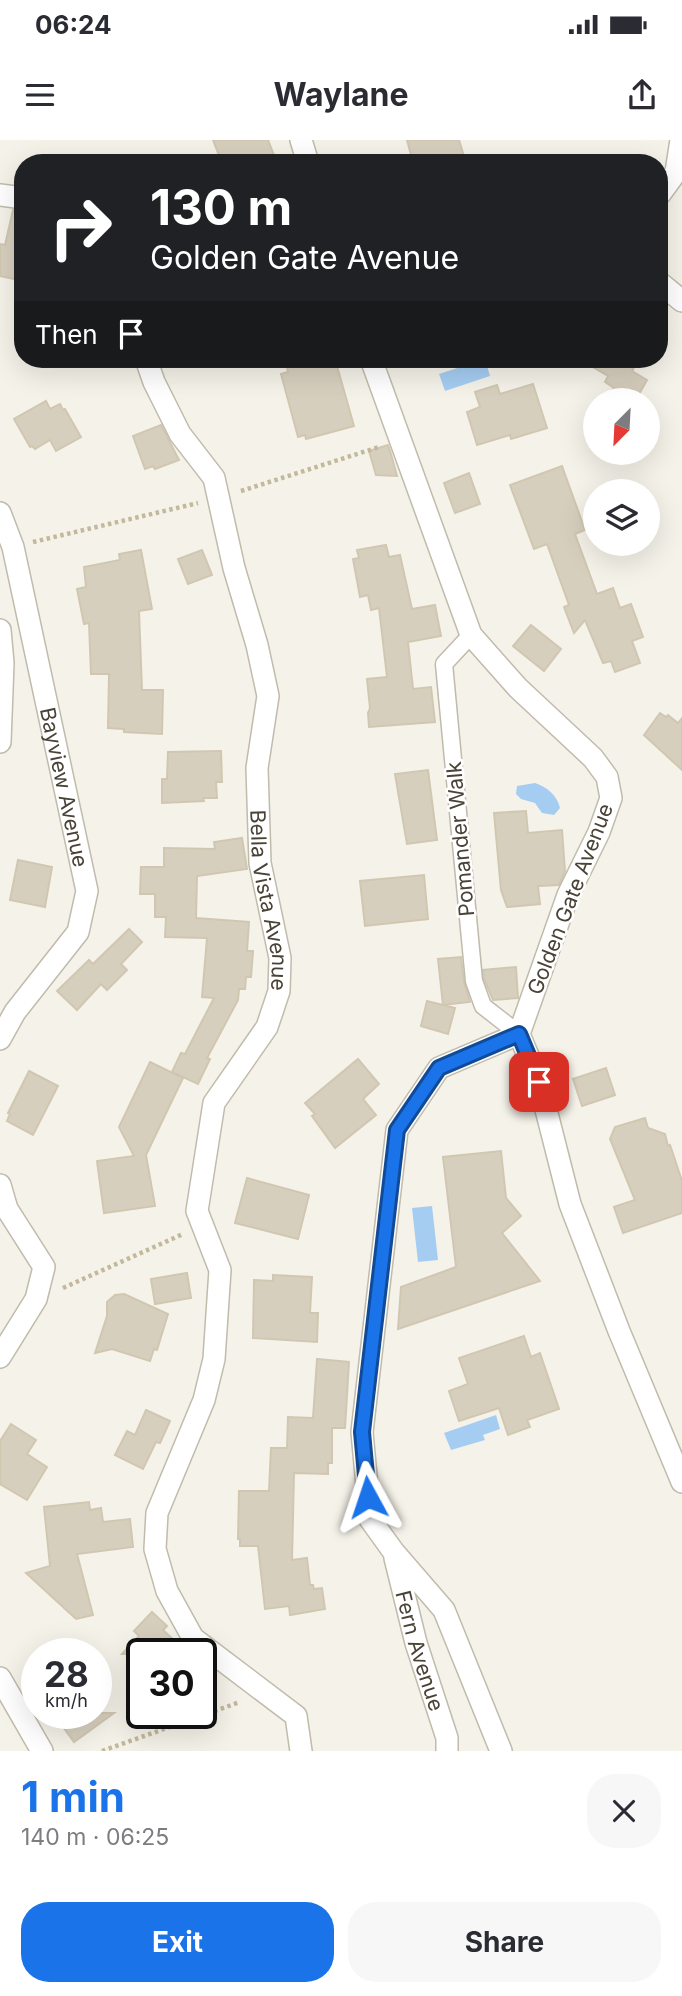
<!DOCTYPE html>
<meta charset="utf-8">
<style>
:root{--surface:#fff;--page:#f7f7f7;--text:#2b2b33;--muted:#7c7c81;--accent:#1a73e8}
body{margin:0;font-family:Inter,sans-serif;background:var(--page);color:var(--text);height:100vh;display:flex;flex-direction:column;font-size:26px;white-space:nowrap}
*{box-sizing:border-box;margin:0}
p{font-size:23px;color:var(--muted)}
.icon{flex:none;width:38px;height:38px;fill:none;stroke:currentColor;stroke-width:2;stroke-linecap:round;stroke-linejoin:round}
.map{position:relative;height:1611px;overflow:hidden}
.panel{display:flex;flex-direction:column;background:var(--surface);flex:1}
.panel>*{flex:none}
.top-card{position:absolute;left:14px;top:14px;width:654px;height:214px;border-radius:28px;box-shadow:0 7px 28px #0002;background:#202124;color:#fff;overflow:hidden}
.needle{width:46px;rotate:204deg}
.buttons{position:absolute;left:583px;top:248px;display:grid;gap:14px}
.buttons a{display:grid;place-items:center;width:77px;height:77px;border-radius:50%;background:var(--surface);box-shadow:0 7px 28px #0002;font-size:35px}
.speed{position:absolute;left:21px;top:1498px;display:flex;gap:14px;font-size:35px;font-weight:700;text-align:center}
.speed>*{display:grid;place-content:center;width:91px;height:91px;border-radius:50%;background:var(--surface);box-shadow:0 7px 28px #0002;line-height:1}
.speed small{font-size:18px;font-weight:400}
.speed .limit{border:4px solid #111;border-radius:10px;background:#fff;color:#111}
.pin{position:absolute;display:grid;place-items:center;width:60px;height:60px;color:#fff;margin:-30px;border-radius:14px;box-shadow:0 4px 10px #0006}
.me{position:absolute;width:77px;margin:-38px;rotate:355deg;stroke-linejoin:round;filter:drop-shadow(0 0 5px #0008)}
.turn{display:flex;align-items:center;gap:24px;height:147px;padding:0 21px;font-size:32px}
.turn .icon{width:91px;height:91px;stroke-width:2.5}
.turn b{display:block;font-size:49px;line-height:60px}
.then{display:flex;align-items:center;height:66px;padding:0 21px;background:#0003;gap:14px;font-size:26px}
.round{display:grid;place-items:center;flex:none;width:74px;height:74px;border-radius:28px;background:var(--page)}
.overview{display:flex;align-items:center;justify-content:space-between;height:119px;padding:0 21px}
h1{font-size:42px;font-weight:700;line-height:52px;color:var(--accent)}
.action{display:flex;gap:14px;margin-top:auto;padding:14px 21px}
.action a{flex:1;height:80px;border-radius:28px;background:var(--accent);color:#fff;font-size:28px;font-weight:700;line-height:80px;text-align:center}
.action a+a{background:var(--page);color:var(--text)}
.status{display:flex;justify-content:space-between;align-items:center;height:49px;padding:0 35px;background:var(--surface);direction:ltr}
.status svg{height:19px;fill:currentColor}
header{display:flex;justify-content:space-between;align-items:center;height:91px;padding:0 21px;background:var(--surface);font-size:32px;font-weight:700}
.map>svg:first-child{display:block}
.water{fill:#a5cdf2}
.building{fill:#d7cfbe;stroke:#d1c7b1;stroke-width:2}
.lines{fill:none;stroke-linecap:round;stroke-linejoin:round}
.pedestrian-casing{stroke:#c0bbab;stroke-width:19}
.minor-casing{stroke:#c0bbab;stroke-width:24}
.path{stroke:#c2b89c;stroke-width:4.5;stroke-dasharray:3.5 3.5;stroke-linecap:butt}
.pedestrian{stroke:#fff;stroke-width:16}
.minor{stroke:#fff;stroke-width:21}
.route-casing{stroke:#114b97;stroke-width:18}
.route{stroke:#1a73e8;stroke-width:12}
.labels{text-anchor:middle;dominant-baseline:central;stroke-width:5;stroke-linejoin:round;paint-order:stroke}
.street-label{font-size:21px;fill:#494337;stroke:#fff}
</style>
<div class="status"><b>06:24</b><svg viewBox="0 0 49 12"><path d="M0 12V9h3v3zM5 12V6h3v6zM10 12V3h3v9zM15 12V0h3v12zM26 1h20v11H26zM47 4h2v5h-2z"/></svg></div>
<header><svg class="icon" aria-label="menu" viewBox="0 0 24 24"><path d="M4 6h16M4 12h16M4 18h16"/></svg>Waylane<svg class="icon" aria-label="share" viewBox="0 0 24 24"><path d="M12 15V3M7 8l5-5 5 5M5 13v7h14v-7"/></svg></header>
<div class="map">
<svg width="682" height="1611" viewBox="0 0 682 1611">
<rect width="100%" height="100%" fill="#f5f2e9"/>
<g class="water">
<path d="M485 219 490 236 445 251 439 234Z"/>
<path d="M535 643C547 647 557 655 560 668L554 675 542 673 535 663 521 659 516 654 517 646Z"/>
<path d="M432 1066 438 1120 418 1122 412 1068Z"/>
<path d="M496 1275 500 1289 483 1295 485 1300 451 1310 444 1293Z"/>
</g>
<g class="building">
<path d="M213 0H268L277 23H222Z"/>
<path d="M407 0H459L466 23H413Z"/>
<path d="M13 70 23 71V141L0 136V104L5 105Z"/>
<path d="M319 219H335L354 286 306 299 305 295 298 297 281 234 288 232 287 227Z"/>
<path d="M579 219H639L632 231 647 240 635 261H606L614 248 605 242 608 236Z"/>
<path d="M533 244 547 288 511 299 510 295 477 305 467 272 480 267 475 252 497 245 500 254Z"/>
<path d="M46 261 50 269 60 264 63 270 65 269 81 297 56 311 50 300 35 309 32 306 30 307 14 279Z"/>
<path d="M161 285 179 320 155 329 153 326 145 329 133 296Z"/>
<path d="M388 305 391 314 397 336 376 335 369 311Z"/>
<path d="M562 326 585 390 575 394 597 454 613 448 620 468 631 464 643 497 632 501 640 523 615 532 611 521 603 523 585 480 574 493 564 467 569 465 547 404 534 409 510 345Z"/>
<path d="M469 333 480 364 455 373 444 343Z"/>
<path d="M386 405 389 417 400 415 412 469 435 465 441 496 408 502 413 549 431 547 435 582 369 587 368 573 370 568 367 539 387 537 379 468 371 470 368 455 360 457 353 419 359 418 357 410Z"/>
<path d="M141 410 152 469 139 471 142 550H163L162 594 124 592V589L108 588 109 534H91L89 483 84 484 77 449 86 447 84 427 120 420 119 414Z"/>
<path d="M202 410 212 435 188 444 178 419Z"/>
<path d="M531 485 561 509 544 531 513 506Z"/>
<path d="M660 573 666 577 668 575 678 583 682 578V630L644 595Z"/>
<path d="M221 611 222 642H216L217 658H203L204 661 162 663V639H167L168 612Z"/>
<path d="M428 630 437 700 407 704 395 634Z"/>
<path d="M526 671 528 693 562 690 565 731 559 745 538 746 540 764 507 767 501 750 494 673Z"/>
<path d="M242 698 247 729 197 736 196 778 249 782 247 811H253L251 837H246L245 849H239L238 860 207 918 210 919 198 944 172 932 181 913 185 914 214 858 202 857 207 798 165 797 166 777H155V754H140L141 727H164V708L215 709 214 702Z"/>
<path d="M18 720 52 727 45 767 10 760Z"/>
<path d="M424 735 428 779 365 786 360 741Z"/>
<path d="M129 789 142 802 121 824 127 830 107 850 101 844 77 870 57 851 89 820 93 824Z"/>
<path d="M461 817 464 842 470 862 443 865 438 819Z"/>
<path d="M516 827 518 858 493 860 484 839 483 830Z"/>
<path d="M427 861 455 868 448 894 421 886Z"/>
<path d="M358 919 379 944 363 959 376 975 335 1008 312 976 315 974 305 963Z"/>
<path d="M150 922 183 938 146 1015 155 1066 104 1073 97 1021 134 1016 119 987Z"/>
<path d="M606 928 615 955 582 966 573 939Z"/>
<path d="M29 931 58 946 33 995 7 981 10 974 8 973Z"/>
<path d="M645 978 648 988 665 994 668 1006 670 1005 682 1041V1073L623 1093 614 1067 635 1060 610 999 615 987Z"/>
<path d="M501 1011 506 1058 521 1076 502 1093 540 1141 398 1189 401 1147 456 1127 443 1017Z"/>
<path d="M247 1038 309 1055 298 1099 235 1083Z"/>
<path d="M187 1133 191 1158 155 1164 151 1139Z"/>
<path d="M273 1135 312 1137 310 1173H318L317 1202 253 1198 254 1140 273 1141Z"/>
<path d="M124 1154 168 1174 157 1210 154 1209 150 1221 112 1209 95 1213 107 1176V1162L115 1155Z"/>
<path d="M524 1196 531 1217 540 1213 559 1269 527 1280 530 1287 508 1295 499 1268 459 1281 449 1251 468 1244 459 1218Z"/>
<path d="M317 1219 349 1222 345 1288H332V1323H328V1334L294 1333 292 1420 307 1418 310 1445H313L314 1449 322 1448 325 1469 290 1475 289 1466 265 1469 258 1406H240V1399H238L239 1351H269L271 1308H287L288 1277 313 1278Z"/>
<path d="M146 1270 170 1281 160 1303 156 1302 143 1329 115 1315 127 1291 135 1295Z"/>
<path d="M11 1284 36 1300 27 1314 47 1327 27 1360 0 1344V1301Z"/>
<path d="M89 1362 90 1370 101 1368 103 1382 130 1379 133 1407 77 1414 93 1475 76 1479 26 1433 50 1426 44 1367Z"/>
<path d="M152 1472 167 1486 163 1490 177 1503 167 1514H122L139 1496 134 1491Z"/>
<path d="M53 1573H114L74 1602Z"/>
</g>
<g class="lines">
<defs>
<path id="pedestrian" d="M471 495 444 524 474 841 483 866 519 894"/>
<g id="minor">
<path d="M301 0 308 23"/>
<path d="M660 54 676 32 681 0"/>
<path d="M0 55 23 58"/>
<path d="M660 143 682 161"/>
<path id="s1" d="M146 219 154 242 180 294 214 338 234 428 257 505 268 556 257 628 260 723 280 818 279 851 267 887 214 963 197 1071 220 1130 214 1219 204 1260 157 1373 155 1409 167 1451 193 1498 296 1576 301 1611"/>
<path d="M371 219 471 495 518 548 593 618 607 637 611 658 599 692 568 755 519 894 539 942 570 1064 619 1191 682 1342"/>
<path id="s2" d="M0 373 13 407 87 751 78 792 15 872 0 899"/>
<path d="M0 490 3 523 0 602"/>
<path d="M0 1045 7 1069 44 1127 36 1159 0 1217"/>
<path id="s3" d="M395 1418 416 1503 447 1598V1611"/>
<path d="M0 1538 42 1611"/>
<path d="M501 1611 444 1470 393 1411 370 1379 362 1292 397 990 439 928 519 894"/>
</g>
</defs>
<use href="#pedestrian" class="pedestrian-casing"/>
<use href="#minor" class="minor-casing"/>
<g class="path">
<path d="M241 351 379 307"/>
<path d="M33 402 198 363"/>
<path d="M63 1148 183 1094"/>
<path d="M102 1611 240 1562"/>
</g>
<use href="#pedestrian" class="pedestrian"/>
<use href="#minor" class="minor"/>
</g>
<g class="lines">
<defs>
<path id="route" d="M368 1357 362 1292 397 990 439 928 519 894 539 942"/>
</defs>
<use href="#route" class="route-casing"/>
<use href="#route" class="route"/>
</g>
<g class="labels">
<g class="street-label">
<text stroke="none"><textPath href="#s2" startOffset="282">Bayview Avenue</textPath></text>
<text transform="translate(460 699) rotate(-95)">Pomander Walk</text>
<text stroke="none"><textPath href="#s1" startOffset="569">Bella Vista Avenue</textPath></text>
<text transform="translate(570 759) rotate(-69)">Golden Gate Avenue</text>
<text stroke="none"><textPath href="#s3" startOffset="96">Fern Avenue</textPath></text>
</g>
</g>
</svg>
<div class="buttons">
<a><svg class="needle" viewBox="-14 -14 28 28"><path d="M0-13l5 13h-10z" fill="#e53935"/><path d="M0 13l5-13h-10z" fill="#7c7c81"/></svg></a>
<a><svg class="icon" aria-label="layers" viewBox="0 0 24 24"><path d="M12 4l9 5-9 5-9-5zM3 14l9 5 9-5"/></svg></a>
</div>
<div class="speed"><div>28<small>km/h</small></div><div class="limit">30</div></div>
<div class="pin" style="left:539px;top:942px;background:#d93025"><svg class="icon" aria-label="arrive" viewBox="0 0 24 24"><path d="M6 21V4h12l-3 4 3 4H6"/></svg></div>
<svg class="me" style="left:368px;top:1357px" viewBox="-20 -20 40 40"><path d="M0-17L14 15 0 8-14 15z" fill="#1a73e8" stroke="#fff" stroke-width="4"/></svg>
<div class="top-card">
<div class="turn"><svg class="icon" aria-label="right" viewBox="0 0 24 24"><path d="M7 20v-9h11M14 6l5 5-5 5"/></svg><div><b>130 m</b>Golden Gate Avenue</div></div>
<div class="then">Then<svg class="icon" aria-label="arrive" viewBox="0 0 24 24"><path d="M6 21V4h12l-3 4 3 4H6"/></svg></div>
</div>
</div>
<section class="panel">
<div class="overview"><div><h1>1 min</h1><p>140 m · 06:25</p></div><a class="round"><svg class="icon" aria-label="close" viewBox="0 0 24 24"><path d="M6 6l12 12M18 6L6 18"/></svg></a></div>
<div class="action"><a>Exit</a><a>Share</a></div>
</section>
